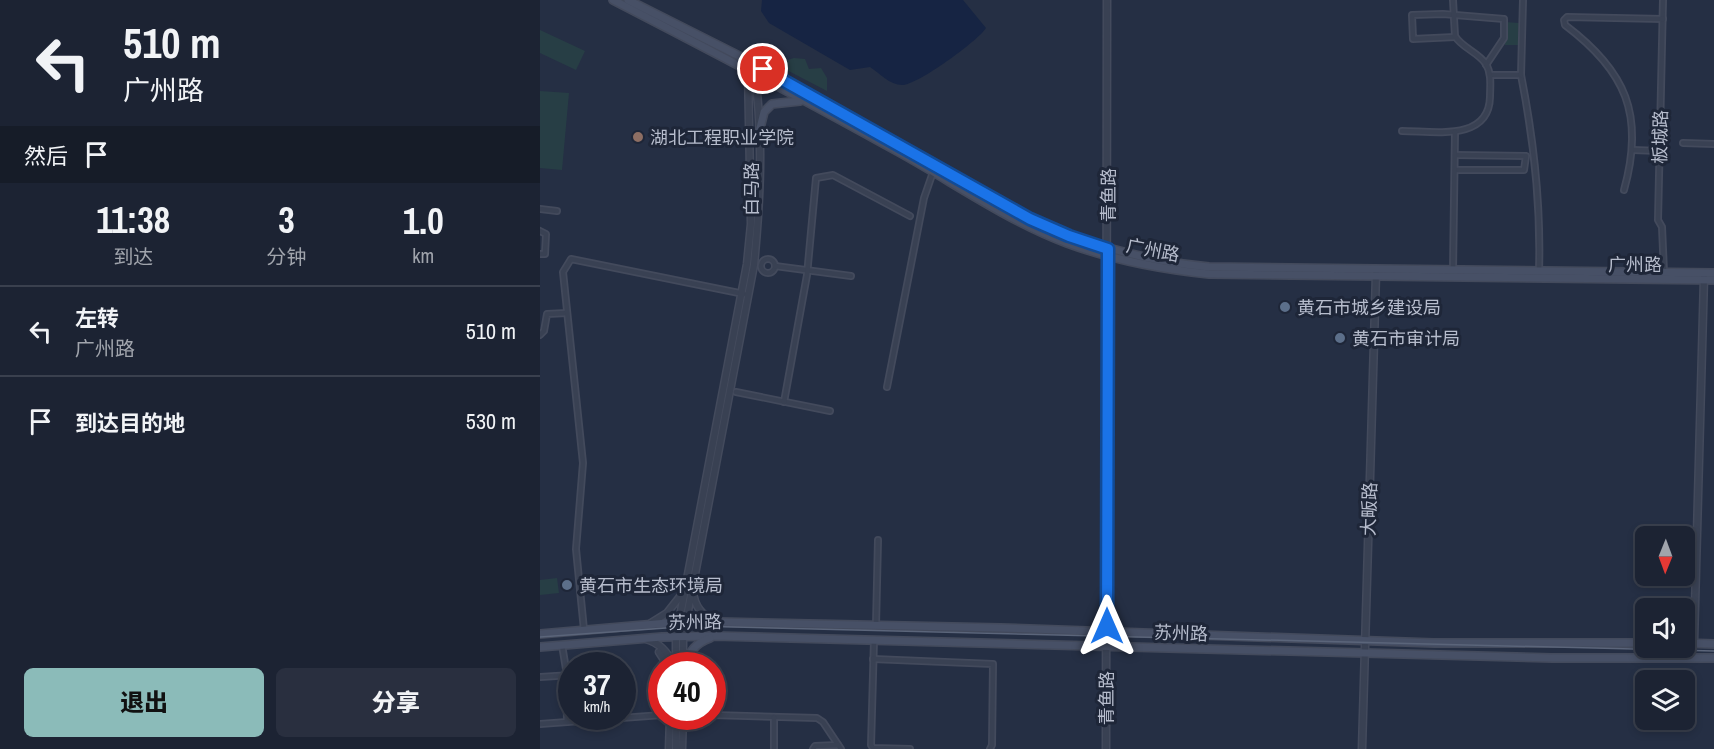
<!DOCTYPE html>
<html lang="zh">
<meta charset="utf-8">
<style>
:root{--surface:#1c2333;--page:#292f3f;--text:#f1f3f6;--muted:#a0a4ac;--line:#3a404e;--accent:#8bbbb9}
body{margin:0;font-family:"Archivo Narrow","Noto Sans SC",sans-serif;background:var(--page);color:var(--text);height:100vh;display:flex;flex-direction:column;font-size:22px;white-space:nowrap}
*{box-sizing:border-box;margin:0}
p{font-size:20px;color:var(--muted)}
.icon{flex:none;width:33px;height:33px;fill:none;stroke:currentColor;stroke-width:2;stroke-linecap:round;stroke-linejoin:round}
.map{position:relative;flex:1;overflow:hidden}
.drawer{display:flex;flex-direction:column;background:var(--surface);width:540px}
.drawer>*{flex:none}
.guide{background:#1c2333;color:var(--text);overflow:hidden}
.needle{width:39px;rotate:181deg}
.buttons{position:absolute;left:1095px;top:526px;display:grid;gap:12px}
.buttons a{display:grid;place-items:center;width:60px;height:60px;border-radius:9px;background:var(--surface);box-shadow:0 3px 9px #0003,0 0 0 2px var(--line);font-size:30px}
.speed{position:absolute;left:18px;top:652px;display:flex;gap:12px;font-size:30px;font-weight:700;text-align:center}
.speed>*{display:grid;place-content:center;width:78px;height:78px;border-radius:50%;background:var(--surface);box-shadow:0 3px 9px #0003,0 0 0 2px var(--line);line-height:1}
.speed small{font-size:15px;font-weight:400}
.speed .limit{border:9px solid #d22;background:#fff;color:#111}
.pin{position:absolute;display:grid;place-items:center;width:51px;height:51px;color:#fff;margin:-26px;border:3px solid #fff;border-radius:50%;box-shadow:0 2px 6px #0007}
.me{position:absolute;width:66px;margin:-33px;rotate:0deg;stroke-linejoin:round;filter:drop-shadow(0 0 4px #0008)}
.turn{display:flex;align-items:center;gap:21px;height:126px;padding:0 24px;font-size:27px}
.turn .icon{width:78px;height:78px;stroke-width:2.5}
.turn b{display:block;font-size:42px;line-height:51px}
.then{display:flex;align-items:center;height:57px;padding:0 24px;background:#0003;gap:12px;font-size:22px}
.eta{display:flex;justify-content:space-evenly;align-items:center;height:102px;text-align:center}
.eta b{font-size:36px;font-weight:800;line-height:42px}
.button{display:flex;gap:12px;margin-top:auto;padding:12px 24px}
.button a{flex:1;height:69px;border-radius:9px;background:var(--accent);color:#111;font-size:24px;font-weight:800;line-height:69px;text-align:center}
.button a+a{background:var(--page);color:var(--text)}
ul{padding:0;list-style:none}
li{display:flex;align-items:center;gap:18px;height:90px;padding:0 24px;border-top:2px solid var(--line)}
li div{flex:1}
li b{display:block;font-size:22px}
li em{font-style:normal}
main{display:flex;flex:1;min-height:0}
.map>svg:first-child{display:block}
.green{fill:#273e45}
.water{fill:#162443}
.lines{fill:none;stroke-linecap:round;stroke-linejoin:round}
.minor-casing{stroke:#434a5c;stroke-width:8}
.tertiary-casing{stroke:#434a5c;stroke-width:9}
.secondary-casing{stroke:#434a5c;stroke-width:10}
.minor{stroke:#394153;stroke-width:4.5}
.tertiary{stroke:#394153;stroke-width:6}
.secondary{stroke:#475066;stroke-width:7}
.tram{stroke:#5b657a;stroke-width:1.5}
.route-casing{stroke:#114b97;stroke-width:15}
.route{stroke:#1a73e8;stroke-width:10}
.education-dot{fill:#8d6e63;stroke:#1e2638;stroke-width:2}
.service-dot{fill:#5c6f8a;stroke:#1e2638;stroke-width:2}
.labels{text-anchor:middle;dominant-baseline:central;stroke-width:6;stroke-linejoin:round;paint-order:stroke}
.poi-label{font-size:18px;fill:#b7bdcd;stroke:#1e2638;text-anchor:start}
.street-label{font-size:18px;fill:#b7bdcd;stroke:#1e2638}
</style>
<main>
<section class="drawer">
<div class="guide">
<div class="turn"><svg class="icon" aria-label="left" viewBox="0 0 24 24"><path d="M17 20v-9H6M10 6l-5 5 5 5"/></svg><div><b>510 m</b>广州路</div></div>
<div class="then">然后<svg class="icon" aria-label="arrive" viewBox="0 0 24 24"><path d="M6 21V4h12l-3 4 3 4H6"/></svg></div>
</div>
<div class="eta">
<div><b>11:38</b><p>到达</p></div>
<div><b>3</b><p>分钟</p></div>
<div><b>1.0</b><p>km</p></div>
</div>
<ul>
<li><svg class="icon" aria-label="left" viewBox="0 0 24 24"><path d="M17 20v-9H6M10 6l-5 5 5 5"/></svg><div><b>左转</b><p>广州路</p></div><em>510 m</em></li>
<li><svg class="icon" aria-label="arrive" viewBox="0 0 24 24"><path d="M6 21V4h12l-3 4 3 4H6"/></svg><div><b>到达目的地</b></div><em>530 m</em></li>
</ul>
<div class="button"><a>退出</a><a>分享</a></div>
</section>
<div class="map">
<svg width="1174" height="749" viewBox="0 0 1174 749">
<rect width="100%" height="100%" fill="#252f44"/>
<g class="green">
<path d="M965 22 979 23 978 45H965Z"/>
<path d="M0 30 45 51 36 70 0 53Z"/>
<path d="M254 58 265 59 269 69 281 68 287 78V91L239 66 244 61Z"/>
<path d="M0 91 29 93 22 170 0 168Z"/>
<path d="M17 578 19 593 0 595V580Z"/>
</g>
<path class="water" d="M222 0H423L446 28C438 41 376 86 362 85 350 85 339 73 330 67L310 70 229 23 221 11Z"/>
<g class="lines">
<defs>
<g id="minor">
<path d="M1123 0 1118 220 1122 227 1124 272"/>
<path d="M915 37 873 39 872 15 903 14 964 19V38L946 65"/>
<path d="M950 75H981C994 141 1001 205 999 271"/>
<path d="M981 75 983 0"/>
<path d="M862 131C893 131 949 142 950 97 950 87 952 74 946 64 938 52 922 48 915 36L913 0"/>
<path d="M1143 143 1174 144"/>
<path d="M1093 150 1120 151"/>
<path d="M915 170H984L986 156 915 155"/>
<path d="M1084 190C1105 115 1086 71 1025 25L1024 20 1027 17 1123 19"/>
<path d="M0 209 17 211"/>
<path d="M0 231 6 234 5 254H0"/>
<circle cx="228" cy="266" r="7"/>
<path d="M235 266 311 276"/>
<path d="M913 270 915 132"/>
<path d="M0 335 4 331 7 314 27 313"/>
<path d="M347 387 384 198 393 172"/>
<path d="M196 392 290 411"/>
<path d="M244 402 267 275 276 178 293 175 370 216"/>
<path d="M336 625 338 540"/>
<path d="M44 630 36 549 43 463 23 272 31 259 204 294"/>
<path d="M334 640 331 745 333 748 370 749"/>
<path d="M22 645 26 669 27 722"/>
<path d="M333 659 453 664 452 745 450 749"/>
<path d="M82 671H84"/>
<path d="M0 677 32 675"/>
<path d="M172 715 277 718 283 722 301 749"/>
<path d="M0 724 122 715"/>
<path d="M234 749V717"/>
<path d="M273 749 275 746 298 745"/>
</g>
<g id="tertiary">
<path d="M153 591C154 605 162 617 176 621"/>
<path d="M111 623 127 613 142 594"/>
<path d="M106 639C120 643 128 652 134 666"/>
<path d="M1154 643 1164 277"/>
<path d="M119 652 128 666"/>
<path d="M136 666V637L207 264 211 224 208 71 213 63"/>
<path d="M143 666V637L214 265C220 202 224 133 214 70"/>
<path d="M129 749 130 717"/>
<path d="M136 749V717"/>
<path d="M142 749 143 717"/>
<path d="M566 749 567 0"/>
<path d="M822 749 836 273"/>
</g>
<g id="secondary">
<path d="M73 0C168 49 262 98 355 150 412 181 466 220 527 243 573 260 620 269 669 274L1174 280"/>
<path d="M88 0 213 63 490 219C548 245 605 261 669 267L1174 273"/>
<path d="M218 136 224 112 232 104 260 101"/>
<path d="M0 634 139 622H179L461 628 894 643H1106"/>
<path d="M1144 643 1174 644"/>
<path d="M0 647 122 637 175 636 1012 658H1174"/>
<path d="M146 666C149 651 156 643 170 638"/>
</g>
</defs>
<use href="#minor" class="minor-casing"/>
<use href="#tertiary" class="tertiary-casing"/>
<use href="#secondary" class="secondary-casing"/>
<use href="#minor" class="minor"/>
<use href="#tertiary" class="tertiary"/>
<use href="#secondary" class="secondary"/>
<path class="tram" d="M0 637 154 626 1174 651"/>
</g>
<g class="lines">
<defs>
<path id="route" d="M223 69 490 219 529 236 568 249 567 626"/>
</defs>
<use href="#route" class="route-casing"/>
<use href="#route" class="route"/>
</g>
<circle class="education-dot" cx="98" cy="137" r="6"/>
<g class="service-dot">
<circle cx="745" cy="307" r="6"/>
<circle cx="800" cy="338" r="6"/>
<circle cx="27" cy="585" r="6"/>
</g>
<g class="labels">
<g class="poi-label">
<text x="110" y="137">湖北工程职业学院</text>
<text x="757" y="307">黄石市城乡建设局</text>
<text x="812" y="338">黄石市审计局</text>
<text x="39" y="585">黄石市生态环境局</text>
</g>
<g class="street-label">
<text transform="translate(1120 137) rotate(-89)">板城路</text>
<text transform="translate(211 189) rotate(-90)">白马路</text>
<text transform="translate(568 195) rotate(-90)">青鱼路</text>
<text transform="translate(613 250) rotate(11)">广州路</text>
<text x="1095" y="264">广州路</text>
<text transform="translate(829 509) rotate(-88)">大畈路</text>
<text transform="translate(155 622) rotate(-1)">苏州路</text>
<text transform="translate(641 633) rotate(2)">苏州路</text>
<text transform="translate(566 698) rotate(-90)">青鱼路</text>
</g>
</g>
</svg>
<div class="buttons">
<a><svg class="needle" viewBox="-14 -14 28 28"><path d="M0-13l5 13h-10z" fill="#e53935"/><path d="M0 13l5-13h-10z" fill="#a0a4ac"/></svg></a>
<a><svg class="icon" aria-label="sound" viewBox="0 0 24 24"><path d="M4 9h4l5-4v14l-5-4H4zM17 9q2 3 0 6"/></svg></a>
<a><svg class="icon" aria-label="layers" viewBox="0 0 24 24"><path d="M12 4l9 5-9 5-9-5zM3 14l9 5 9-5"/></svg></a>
</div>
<div class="speed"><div>37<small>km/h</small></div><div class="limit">40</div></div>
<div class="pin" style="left:223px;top:69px;background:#d93025"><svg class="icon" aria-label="arrive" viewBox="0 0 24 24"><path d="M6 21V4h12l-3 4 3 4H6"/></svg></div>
<svg class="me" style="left:567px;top:626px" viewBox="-20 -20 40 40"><path d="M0-17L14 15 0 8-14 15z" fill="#1a73e8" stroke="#fff" stroke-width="4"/></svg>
</div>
</main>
